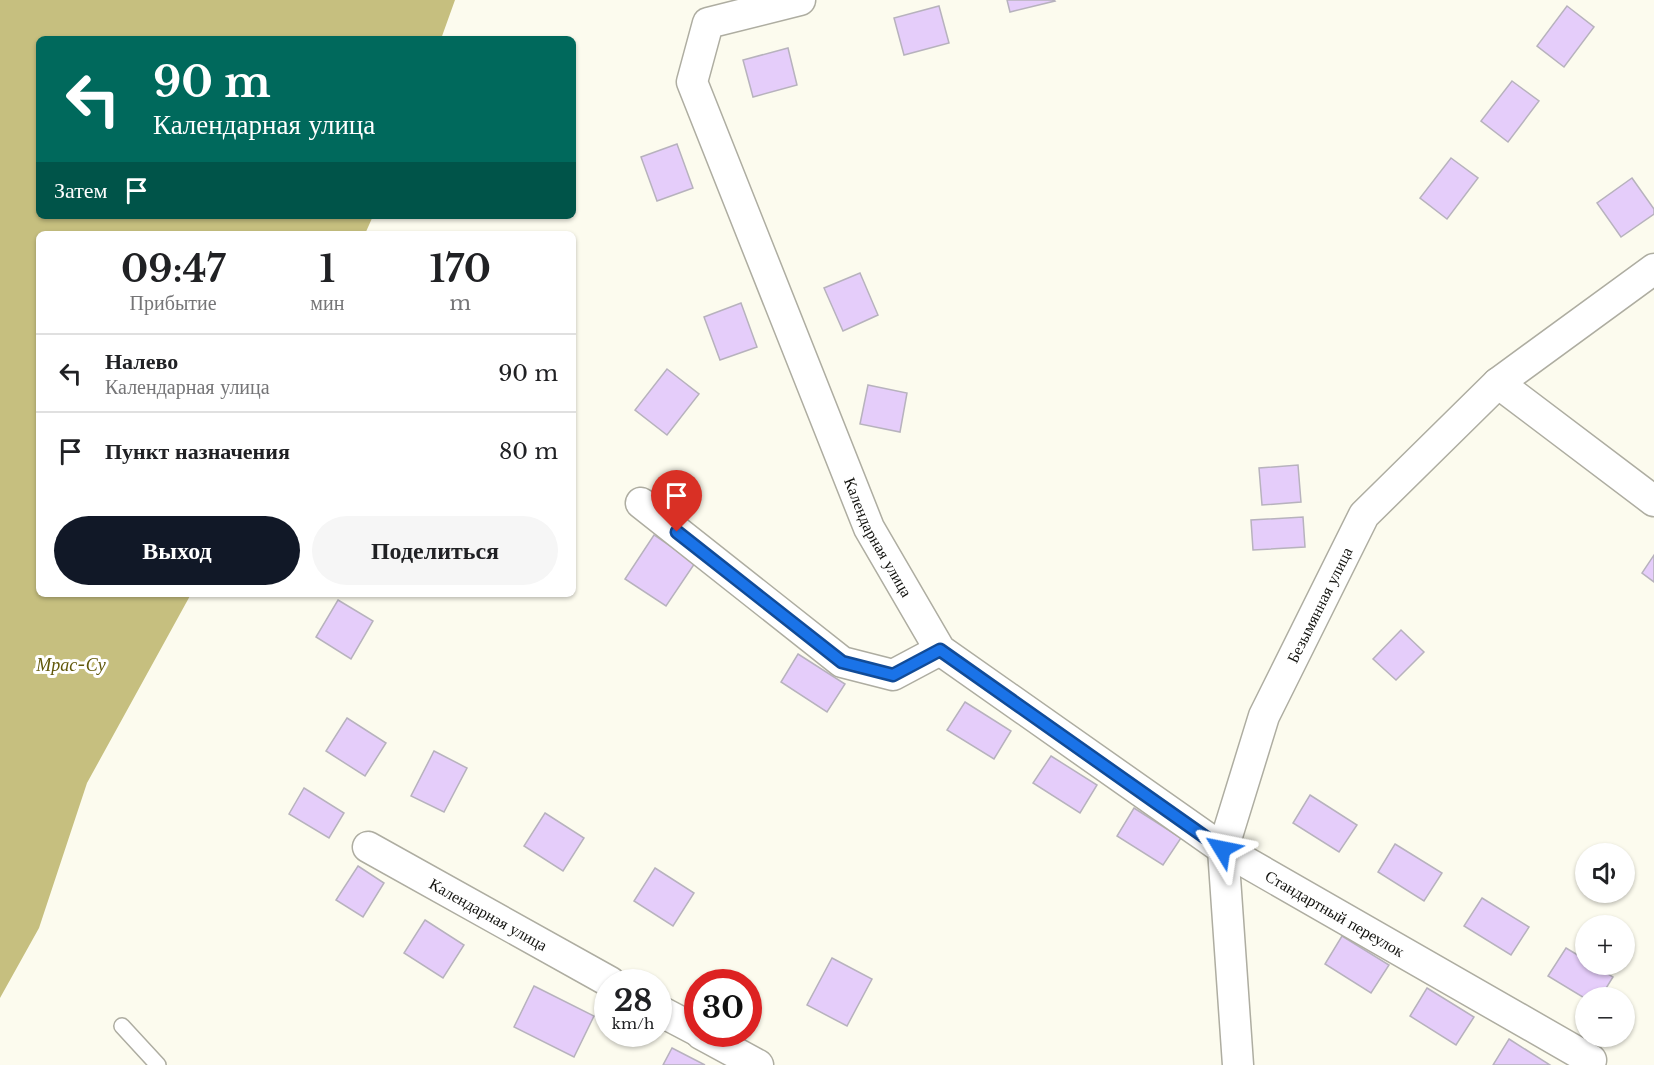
<!DOCTYPE html>
<html lang="ru">
<meta charset="utf-8">
<style>
:root{--surface:#fff;--page:#f6f6f6;--text:#202124;--muted:#757577;--line:#e0e0e0;--accent:#111827}
body{margin:0;font-family:"Libre Baskerville",serif;background:var(--page);color:var(--text);height:100vh;display:flex;flex-direction:column;font-size:22px;white-space:nowrap}
*{box-sizing:border-box;margin:0}
p{font-size:20px;color:var(--muted)}
.icon{flex:none;width:33px;height:33px;fill:none;stroke:currentColor;stroke-width:2;stroke-linecap:round;stroke-linejoin:round}
.map{position:relative;flex:1;overflow:hidden}
.details{position:absolute;left:36px;top:231px;width:540px;height:366px;display:flex;flex-direction:column;background:var(--surface);border-radius:9px;box-shadow:0 2px 4px #0004}
.details>*{flex:none}
.guide{position:absolute;left:36px;top:36px;width:540px;height:183px;border-radius:9px;box-shadow:0 2px 4px #0004;background:#00695c;color:#fff;overflow:hidden}
.tools{position:absolute;left:1575px;top:843px;display:grid;gap:12px}
.tools a{display:grid;place-items:center;width:60px;height:60px;border-radius:50%;background:var(--surface);box-shadow:0 2px 4px #0004;font-size:30px}
.speed{position:absolute;left:594px;top:969px;display:flex;gap:12px;font-size:30px;font-weight:700;text-align:center}
.speed>*{display:grid;place-content:center;width:78px;height:78px;border-radius:50%;background:var(--surface);box-shadow:0 2px 4px #0004;line-height:1}
.speed small{font-size:15px;font-weight:400}
.speed .limit{border:9px solid #d22;background:#fff;color:#111}
.pin{position:absolute;display:grid;place-items:center;width:51px;height:51px;color:#fff;margin:-62px -26px;border-radius:50% 50% 50% 0;rotate:-45deg;box-shadow:0 0 6px #0007}
.pin .icon{rotate:45deg}
.me{position:absolute;width:66px;margin:-33px;rotate:305deg;stroke-linejoin:round;filter:drop-shadow(0 0 4px #0008)}
.turn{display:flex;align-items:center;gap:21px;height:126px;padding:0 18px;font-size:27px}
.turn .icon{width:78px;height:78px;stroke-width:2.5}
.turn b{display:block;font-size:42px;line-height:51px}
.then{display:flex;align-items:center;height:57px;padding:0 18px;background:#0003;gap:12px;font-size:22px}
.eta{display:flex;justify-content:space-evenly;align-items:center;height:102px;text-align:center}
.eta b{font-size:36px;font-weight:800;line-height:42px}
.button{display:flex;gap:12px;margin-top:auto;padding:12px 18px}
.button a{flex:1;height:69px;border-radius:36px;background:var(--accent);color:#fff;font-size:24px;font-weight:800;line-height:69px;text-align:center}
.button a+a{background:var(--page);color:var(--text)}
ul{padding:0;list-style:none}
li{display:flex;align-items:center;gap:18px;height:78px;padding:0 18px;border-top:2px solid var(--line)}
li div{flex:1}
li b{display:block;font-size:22px}
li em{font-style:normal}
.map>svg:first-child{display:block}
.water{fill:#c6bf7f}
.building{fill:#e5cdfa;stroke:#b7b2bd;stroke-width:1.5}
.lines{fill:none;stroke-linecap:round;stroke-linejoin:round}
.service-casing{stroke:#aeada1;stroke-width:18}
.minor-casing{stroke:#aeada1;stroke-width:33}
.service{stroke:#fff;stroke-width:15}
.minor{stroke:#fff;stroke-width:30}
.route-casing{stroke:#114b97;stroke-width:15}
.route{stroke:#1a73e8;stroke-width:10}
.labels{text-anchor:middle;dominant-baseline:central;stroke-width:6;stroke-linejoin:round;paint-order:stroke}
.street-label{font-size:16px;fill:#11110d;stroke:#fff}
.water-label{font-size:18px;font-style:italic;fill:#61580a;stroke:#fff}
</style>
<div class="map">
<svg width="1654" height="1065" viewBox="0 0 1654 1065">
<rect width="100%" height="100%" fill="#fcfbee"/>
<path class="water" d="M0 0H455L441 39H39V216H373L365 234H39V594H191L87 783 39 928 0 998Z"/>
<g class="building">
<path d="M1007 0H1054L1055 1 1010 12Z"/>
<path d="M939 6 949 43 904 55 894 18Z"/>
<path d="M1567 6 1594 27 1564 67 1537 46Z"/>
<path d="M788 48 797 85 753 97 743 60Z"/>
<path d="M1512 81 1539 101 1508 142 1481 121Z"/>
<path d="M677 144 693 188 657 201 641 157Z"/>
<path d="M1451 158 1478 178 1447 219 1420 198Z"/>
<path d="M1632 178 1654 209V214L1621 237 1597 203Z"/>
<path d="M860 273 878 315 843 331 824 288Z"/>
<path d="M741 303 757 347 720 360 704 317Z"/>
<path d="M667 369 699 394 667 435 635 410Z"/>
<path d="M868 385 907 393 900 432 860 424Z"/>
<path d="M1298 465 1301 502 1262 505 1259 468Z"/>
<path d="M1303 517 1305 547 1253 550 1251 520Z"/>
<path d="M654 535 695 563 666 606 625 579Z"/>
<path d="M1654 555V582L1642 573Z"/>
<path d="M338 600 373 621 351 659 316 637Z"/>
<path d="M1401 630 1424 652 1396 680 1373 659Z"/>
<path d="M798 654 845 684 827 712 781 682Z"/>
<path d="M965 702 1011 731 994 759 947 730Z"/>
<path d="M347 718 386 743 365 776 326 751Z"/>
<path d="M434 751 467 768 444 812 411 796Z"/>
<path d="M1051 756 1097 785 1080 813 1033 783Z"/>
<path d="M304 788 344 813 329 838 289 814Z"/>
<path d="M1310 795 1357 825 1339 852 1293 823Z"/>
<path d="M1134 808 1181 838 1163 865 1117 836Z"/>
<path d="M545 813 584 838 563 871 524 846Z"/>
<path d="M1395 844 1442 873 1424 901 1378 872Z"/>
<path d="M358 866 384 883 363 917 336 900Z"/>
<path d="M655 868 694 893 673 926 634 901Z"/>
<path d="M1482 898 1529 927 1511 955 1464 926Z"/>
<path d="M425 920 464 945 443 978 404 953Z"/>
<path d="M1342 936 1389 965 1371 993 1325 964Z"/>
<path d="M1566 948 1586 960V964H1592L1613 977 1600 998 1586 999 1548 976Z"/>
<path d="M832 958 872 979 847 1026 807 1005Z"/>
<path d="M534 986 594 1016 574 1057 514 1027Z"/>
<path d="M1427 988 1474 1017 1456 1045 1410 1016Z"/>
<path d="M1509 1039 1550 1065H1493Z"/>
<path d="M672 1048 705 1065H663Z"/>
</g>
<g class="lines">
<defs>
<path id="service" d="M122 1026 158 1065"/>
<g id="minor">
<path id="s1" d="M800 0 708 23 692 82 869 528 940 650 1223 849 1591 1060"/>
<path d="M1498 383 1654 501"/>
<path d="M641 503 842 662 893 675 940 650"/>
<path id="s2" d="M368 847 610 982"/>
<path d="M658 1010 698 1031"/>
<path d="M701 1034 758 1065"/>
<path id="s3" d="M1238 1065 1223 849 1264 716 1364 515 1498 383 1654 269"/>
</g>
</defs>
<use href="#service" class="service-casing"/>
<use href="#minor" class="minor-casing"/>
<use href="#service" class="service"/>
<use href="#minor" class="minor"/>
</g>
<g class="lines">
<defs>
<path id="route" d="M677 532 842 662 893 675 940 650 1222 849"/>
</defs>
<use href="#route" class="route-casing"/>
<use href="#route" class="route"/>
</g>
<g class="labels">
<g class="street-label">
<text stroke="none"><textPath href="#s1" startOffset="648">Календарная улица</textPath></text>
<text stroke="none"><textPath href="#s3" startOffset="480">Безымянная улица</textPath></text>
<text stroke="none"><textPath href="#s1" startOffset="1252">Стандартный переулок</textPath></text>
<text stroke="none"><textPath href="#s2" startOffset="138">Календарная улица</textPath></text>
</g>
<g class="water-label">
<text x="71" y="665">Мрас-Су</text>
</g>
</g>
</svg>
<div class="tools">
<a><svg class="icon" aria-label="sound" viewBox="0 0 24 24"><path d="M4 9h4l5-4v14l-5-4H4zM17 9q2 3 0 6"/></svg></a>
<a>+</a>
<a>−</a>
</div>
<div class="speed"><div>28<small>km/h</small></div><div class="limit">30</div></div>
<div class="pin" style="left:677px;top:532px;background:#d93025"><svg class="icon" aria-label="arrive" viewBox="0 0 24 24"><path d="M6 21V4h12l-3 4 3 4H6"/></svg></div>
<svg class="me" style="left:1222px;top:849px" viewBox="-20 -20 40 40"><path d="M0-17L14 15 0 8-14 15z" fill="#1a73e8" stroke="#fff" stroke-width="4"/></svg>
<div class="guide">
<div class="turn"><svg class="icon" aria-label="left" viewBox="0 0 24 24"><path d="M17 20v-9H6M10 6l-5 5 5 5"/></svg><div><b>90 m</b>Календарная улица</div></div>
<div class="then">Затем<svg class="icon" aria-label="arrive" viewBox="0 0 24 24"><path d="M6 21V4h12l-3 4 3 4H6"/></svg></div>
</div>
<section class="details">
<div class="eta">
<div><b>09:47</b><p>Прибытие</p></div>
<div><b>1</b><p>мин</p></div>
<div><b>170</b><p>m</p></div>
</div>
<ul>
<li><svg class="icon" aria-label="left" viewBox="0 0 24 24"><path d="M17 20v-9H6M10 6l-5 5 5 5"/></svg><div><b>Налево</b><p>Календарная улица</p></div><em>90 m</em></li>
<li><svg class="icon" aria-label="arrive" viewBox="0 0 24 24"><path d="M6 21V4h12l-3 4 3 4H6"/></svg><div><b>Пункт назначения</b></div><em>80 m</em></li>
</ul>
<div class="button"><a>Выход</a><a>Поделиться</a></div>
</section>
</div>
